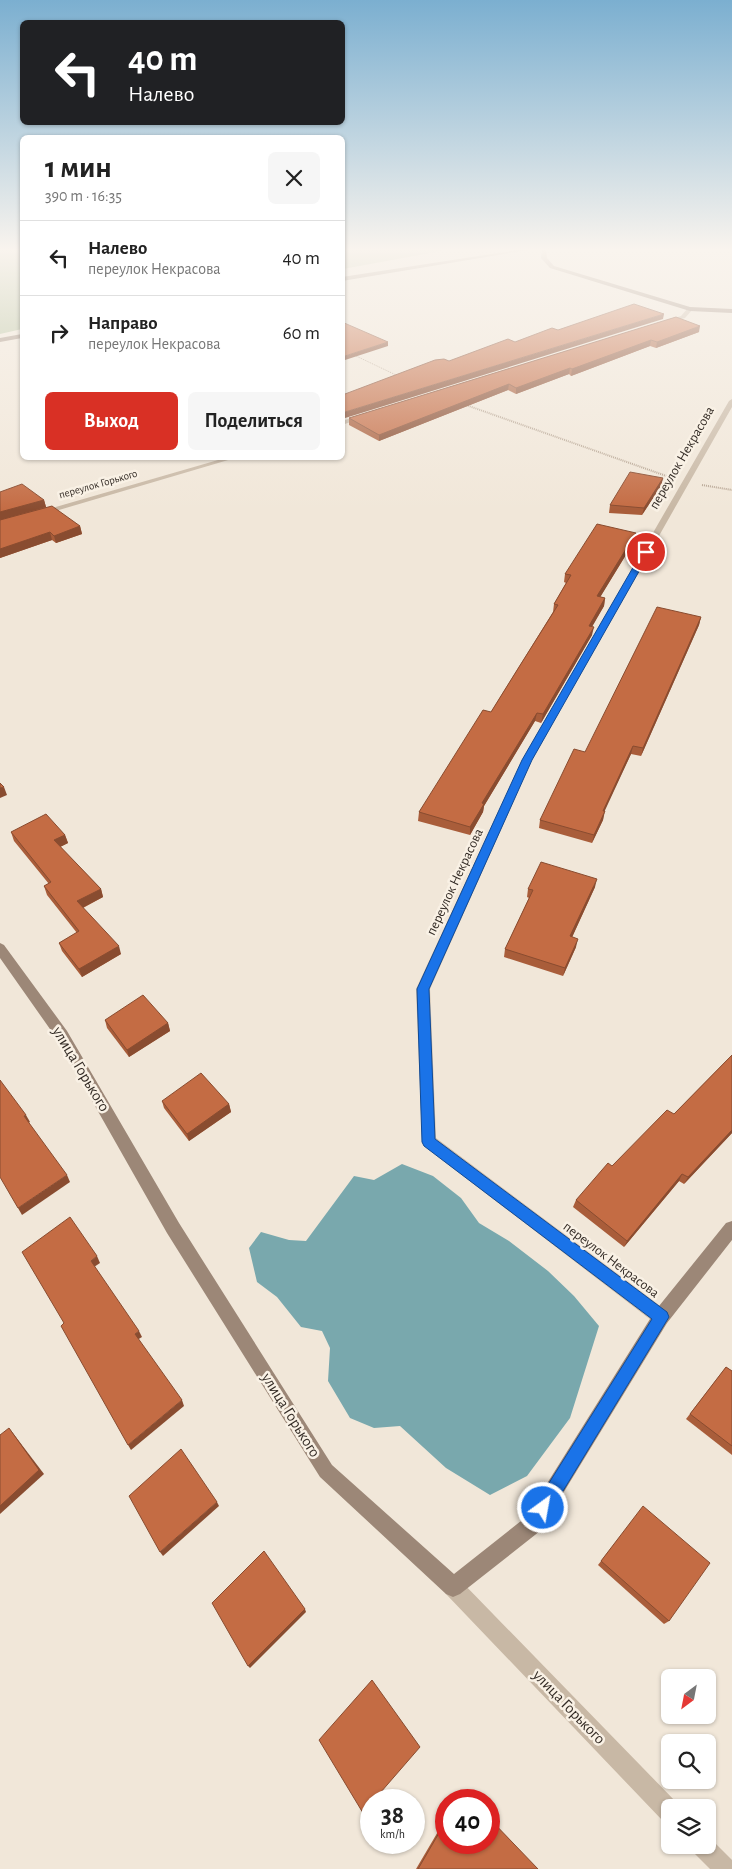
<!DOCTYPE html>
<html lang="ru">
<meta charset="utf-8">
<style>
:root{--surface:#fff;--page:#f6f6f6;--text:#222;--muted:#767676;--line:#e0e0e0;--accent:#d93025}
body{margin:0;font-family:"Alegreya Sans",sans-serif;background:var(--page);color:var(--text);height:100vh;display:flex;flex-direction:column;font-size:19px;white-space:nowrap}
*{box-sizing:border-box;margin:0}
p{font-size:16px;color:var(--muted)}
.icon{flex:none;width:28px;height:28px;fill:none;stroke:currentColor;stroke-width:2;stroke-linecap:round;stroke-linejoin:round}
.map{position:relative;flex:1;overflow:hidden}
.details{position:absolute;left:20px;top:135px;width:325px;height:325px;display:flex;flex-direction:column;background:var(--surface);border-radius:8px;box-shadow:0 1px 4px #0004}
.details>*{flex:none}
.guide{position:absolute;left:20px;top:20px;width:325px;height:105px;border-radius:8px;box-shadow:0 1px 4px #0004;background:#202124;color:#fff;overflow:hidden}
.needle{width:32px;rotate:212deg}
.fabs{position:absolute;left:661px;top:1669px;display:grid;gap:10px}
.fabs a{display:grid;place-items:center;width:55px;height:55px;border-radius:8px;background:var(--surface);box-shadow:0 1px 4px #0004;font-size:25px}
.speed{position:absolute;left:360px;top:1789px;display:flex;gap:10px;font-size:25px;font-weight:700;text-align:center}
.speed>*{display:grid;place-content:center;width:65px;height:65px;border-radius:50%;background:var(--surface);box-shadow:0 1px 4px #0004;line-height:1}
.speed small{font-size:12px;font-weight:400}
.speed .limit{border:8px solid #d22;background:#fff;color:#111}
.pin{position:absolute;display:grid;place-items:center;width:42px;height:42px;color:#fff;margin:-21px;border:2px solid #fff;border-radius:50%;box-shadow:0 1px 5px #0007}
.me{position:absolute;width:55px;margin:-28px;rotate:32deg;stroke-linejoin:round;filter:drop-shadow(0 0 4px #0008)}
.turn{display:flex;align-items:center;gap:18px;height:105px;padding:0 25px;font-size:22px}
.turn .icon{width:65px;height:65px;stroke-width:2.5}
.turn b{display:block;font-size:35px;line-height:42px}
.round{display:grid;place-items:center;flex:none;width:52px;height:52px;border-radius:8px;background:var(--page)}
.summary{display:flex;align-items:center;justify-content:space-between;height:85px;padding:0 25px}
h1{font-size:30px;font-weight:700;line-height:38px}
.button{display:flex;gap:10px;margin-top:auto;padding:10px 25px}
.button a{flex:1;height:58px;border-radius:8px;background:var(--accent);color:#fff;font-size:20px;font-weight:700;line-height:58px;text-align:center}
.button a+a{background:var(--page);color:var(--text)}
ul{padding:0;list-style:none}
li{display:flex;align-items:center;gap:15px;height:75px;padding:0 25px;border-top:1px solid var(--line)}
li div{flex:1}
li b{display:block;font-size:19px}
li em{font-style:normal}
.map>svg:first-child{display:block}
.green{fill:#b0bf99}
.water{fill:#79a8ad}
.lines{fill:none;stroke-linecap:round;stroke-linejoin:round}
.path-far1{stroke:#b4a290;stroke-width:1;stroke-dasharray:1 1;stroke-linecap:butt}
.path{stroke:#b4a290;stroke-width:2;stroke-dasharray:1 1;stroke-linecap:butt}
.street{fill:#c8b8a5;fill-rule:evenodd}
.secondary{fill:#9c8777;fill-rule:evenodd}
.wall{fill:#a95d3a}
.shaded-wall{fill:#894c30}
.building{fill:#c46c44;stroke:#894c30}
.route{fill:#1a73e8;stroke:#114b97}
.labels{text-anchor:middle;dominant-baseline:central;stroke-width:5;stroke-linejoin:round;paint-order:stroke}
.far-street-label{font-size:11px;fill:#342c26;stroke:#f9f1e5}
.street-label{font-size:14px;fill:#342c26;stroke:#f9f1e5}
.near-street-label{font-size:16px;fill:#342c26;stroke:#f9f1e5}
</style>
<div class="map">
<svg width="732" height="1869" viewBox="0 0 732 1869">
<rect width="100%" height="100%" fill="#f1e7d9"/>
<g class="green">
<path d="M0 249H22V329L0 334Z"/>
<path d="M343 249H452L343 269Z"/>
</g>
<path class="water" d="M402 1164 433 1176 461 1198 479 1223 509 1241 548 1271 574 1296 599 1326 570 1418 527 1476 490 1495 446 1468 400 1426 374 1428 350 1418 328 1381 330 1348 322 1331 301 1327 277 1297 257 1282 249 1248 261 1232 289 1240 306 1241 354 1176 374 1180Z"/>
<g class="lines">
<path class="path-far1" d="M354 355 398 376"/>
<g class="path">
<path d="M466 405 672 478"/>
<path d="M702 485 732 490"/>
</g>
<g class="street">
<path d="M688 308 693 309 685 318 662 325 659 323 681 316Z"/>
<path d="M732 399V407L532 760 430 989 436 1138 667 1311 669 1317 667 1323 661 1325 655 1323 424 1146 422 1141 416 989 522 760 729 401Z"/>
<path d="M366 413 369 415 368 416 342 425V421Z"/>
<path d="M225 458H235L42 515 35 513Z"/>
<path d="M453 1577 460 1580 678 1804 679 1808H670V1823L662 1820 446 1594 443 1587 446 1580Z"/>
<path d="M708 1836 732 1860V1869H710L694 1853 691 1845H708Z"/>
</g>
<g class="secondary">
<path d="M524 249H534L342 281V277Z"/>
<path d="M542 249H546L547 258 554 266 690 307 732 309V313L690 311 550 268 541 258Z"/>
<path d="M22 334V338L0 342V338Z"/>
<path d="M0 943 4 945 67 1031 179 1223 332 1465 454 1574 526 1517 655 1311 726 1223 732 1221V1240L667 1323 540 1531 460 1594 453 1597 446 1594 320 1477 167 1233 57 1039 0 958Z"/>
</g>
</g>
<g class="wall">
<path d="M676 317 699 332 656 348 650 346 571 376 569 374 516 394 508 390 379 441 349 425V418Z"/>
<path d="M663 478 661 486 642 515 609 513 610 505Z"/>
<path d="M0 492 44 500 46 507 80 526 82 534 56 543 52 540 0 558Z"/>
<path d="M636 533 635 540 600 597 605 598 604 606 592 626V635L541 723 535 721 484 806 483 812 470 835 418 821 419 812 491 712 553 612 554 604 566 583 564 582 565 574Z"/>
<path d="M701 617 699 625 641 756 631 754 604 811 603 820 592 843 539 828 540 820 585 752Z"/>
<path d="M11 832 65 835 68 843 60 847 101 889 103 897 83 908 121 954 82 977 62 951 59 943 77 933 47 895 44 886 49 884 14 841Z"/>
<path d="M595 887 572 937 576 947 563 976 504 957 505 949 529 898 527 897 528 889Z"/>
<path d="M105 1020 168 1023 170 1031 129 1057 107 1028Z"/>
<path d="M732 1055V1133L684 1184 679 1181 624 1247 573 1207 576 1200 612 1166 674 1114Z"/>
<path d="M162 1101 229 1104 231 1112 189 1141 164 1108Z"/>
<path d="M726 1367 732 1371V1455L686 1419Z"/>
<path d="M640 1511 669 1621 664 1624 598 1565Z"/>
<path d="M464 1792 471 1800H457L462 1793Z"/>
<path d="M446 1818V1842L538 1869H416Z"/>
</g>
<g class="shaded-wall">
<path d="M664 314 663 319 342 419V413Z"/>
<path d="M700 326 699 332 656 348 657 342Z"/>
<path d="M651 340 650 346 571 376 572 369Z"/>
<path d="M388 342V346L342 361V357Z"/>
<path d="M570 368 569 374 516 394V388Z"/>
<path d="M509 384 508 390 379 441V435Z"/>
<path d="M663 478 661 486 642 515 644 508Z"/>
<path d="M44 500 46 507 0 520V512Z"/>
<path d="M80 526 82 534 56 543 54 536Z"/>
<path d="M50 532 52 540 0 558V549Z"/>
<path d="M636 533 635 540 596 604 597 596Z"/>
<path d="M605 598 604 606 588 634 589 626Z"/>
<path d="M701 617 699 625 641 756 643 748Z"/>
<path d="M594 627 592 635 541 723 543 714Z"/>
<path d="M537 713 535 721 484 806 483 812 470 835V827L482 803Z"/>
<path d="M633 746 631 754 601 819 603 811Z"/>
<path d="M4 787 7 795 0 798V788Z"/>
<path d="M605 811 603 820 592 843 594 835Z"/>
<path d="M65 835 68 843 56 849 54 840Z"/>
<path d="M597 879 595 887 569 944 570 936Z"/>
<path d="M101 889 103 897 80 909 77 901Z"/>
<path d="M578 939 576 947 563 976 565 968Z"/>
<path d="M119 946 121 954 82 977 79 969Z"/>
<path d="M168 1023 170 1031 129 1057 127 1050Z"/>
<path d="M229 1104 231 1112 189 1141 187 1134Z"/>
<path d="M26 1115 30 1122 28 1123 24 1116Z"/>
<path d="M732 1130V1133L684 1184 688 1177Z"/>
<path d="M682 1174 679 1181 624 1247 627 1241Z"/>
<path d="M67 1175 70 1182 22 1215 18 1208Z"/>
<path d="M97 1256 100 1263 94 1267 91 1261Z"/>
<path d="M139 1331 142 1337 137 1340 135 1334Z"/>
<path d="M182 1400 184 1406 131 1450 128 1445Z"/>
<path d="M9 1428 44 1474 0 1514V1506Z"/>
<path d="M217 1502 219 1506 163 1556 160 1552Z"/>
<path d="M305 1609 306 1612 250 1668 248 1666Z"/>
</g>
<g class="building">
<path d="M634 304 664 314 342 413V392L345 394 435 360 444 359 449 361 508 339 515 342 552 328 558 330Z"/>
<path d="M676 317 700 326 657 342 651 340 572 369 570 368 516 388 509 384 379 435 349 418Z"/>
<path d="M342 322 388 342 342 357Z"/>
<path d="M630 472 663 478 644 508 610 505Z"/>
<path d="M22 484 44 500 0 512V492Z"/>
<path d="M52 506 80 526 54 536 50 532 0 549V520Z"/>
<path d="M597 524 636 533 597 596 605 598 589 626 594 627 543 714 537 713 482 803 484 804 470 827 419 812 483 710 491 712 519 667 558 605 554 604 571 575 565 574Z"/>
<path d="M657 607 701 617 643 748 633 746 603 811H605L594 835 540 820 574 749 585 752Z"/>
<path d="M0 783 4 787 0 788Z"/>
<path d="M46 814 65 835 54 840 101 889 77 901 119 946 79 969 59 943 79 931 44 886 51 882 11 832Z"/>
<path d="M541 862 597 879 570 936 578 939 565 968 505 949 533 890 528 889Z"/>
<path d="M143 995 168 1023 127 1050 105 1020Z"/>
<path d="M732 1055V1130L688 1177 682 1174 627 1241 576 1200 608 1163 612 1166 667 1110 674 1114Z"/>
<path d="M201 1073 229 1104 187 1134 162 1101Z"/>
<path d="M0 1080 26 1115 24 1116 67 1175 18 1208 0 1177Z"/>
<path d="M70 1217 97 1256 91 1261 139 1331 135 1334 182 1400 128 1445 61 1326 64 1323 22 1252Z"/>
<path d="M726 1367 732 1371V1446L690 1414Z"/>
<path d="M9 1428 39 1470 0 1506V1435Z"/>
<path d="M181 1449 217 1502 160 1552 129 1496Z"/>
<path d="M643 1506 710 1563 669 1621 601 1561Z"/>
<path d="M264 1551 305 1609 248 1666 212 1603Z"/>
<path d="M372 1680 420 1747 374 1800H371V1803L363 1813 319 1740Z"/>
<path d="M464 1792 471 1800H459Z"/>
<path d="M489 1818 538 1869H418L446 1821V1842H489Z"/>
</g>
<linearGradient id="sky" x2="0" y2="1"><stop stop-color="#7bafd0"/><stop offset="0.49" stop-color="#f9f4ee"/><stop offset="1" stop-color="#f9f4ee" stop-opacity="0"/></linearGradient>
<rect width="732" height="510" fill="url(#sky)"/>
<path class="route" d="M643 550 650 552 532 760 429 989 435 1139 667 1312 669 1317 549 1514 543 1517 537 1514 535 1508 537 1502 652 1319 424 1146 422 1142 417 989 522 760Z"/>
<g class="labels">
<g class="far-street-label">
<text transform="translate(98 484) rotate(-16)">переулок Горького</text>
</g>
<g class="street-label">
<text transform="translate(682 458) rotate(-60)">переулок Некрасова</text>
<text transform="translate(455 882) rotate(-65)">переулок Некрасова</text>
<text transform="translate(611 1260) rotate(37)">переулок Некрасова</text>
</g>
<g class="near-street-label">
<text transform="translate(81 1069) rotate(59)">улица Горького</text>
<text transform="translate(291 1415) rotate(58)">улица Горького</text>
<text transform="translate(569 1707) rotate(46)">улица Горького</text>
</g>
</g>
</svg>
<div class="fabs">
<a><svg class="needle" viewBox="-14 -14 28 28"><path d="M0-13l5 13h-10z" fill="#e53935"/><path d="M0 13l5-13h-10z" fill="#767676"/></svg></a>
<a><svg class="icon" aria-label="search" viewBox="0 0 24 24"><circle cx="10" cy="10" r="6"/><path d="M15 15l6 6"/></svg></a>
<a><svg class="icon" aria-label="layers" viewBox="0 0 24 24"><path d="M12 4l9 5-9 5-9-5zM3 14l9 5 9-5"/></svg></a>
</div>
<div class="speed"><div>38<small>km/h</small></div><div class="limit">40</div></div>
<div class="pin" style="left:646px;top:552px;background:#d93025"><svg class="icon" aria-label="arrive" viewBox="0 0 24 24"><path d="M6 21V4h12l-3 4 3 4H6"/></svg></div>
<svg class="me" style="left:543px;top:1508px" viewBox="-20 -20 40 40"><circle r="17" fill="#1a73e8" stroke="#fff" stroke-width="3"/><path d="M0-11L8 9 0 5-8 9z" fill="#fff"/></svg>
<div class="guide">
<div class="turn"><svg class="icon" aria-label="left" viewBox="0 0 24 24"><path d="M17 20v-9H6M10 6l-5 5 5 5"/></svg><div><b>40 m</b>Налево</div></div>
</div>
<section class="details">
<div class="summary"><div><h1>1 мин</h1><p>390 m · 16:35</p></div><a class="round"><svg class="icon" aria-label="close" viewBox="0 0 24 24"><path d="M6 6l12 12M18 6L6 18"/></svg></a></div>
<ul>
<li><svg class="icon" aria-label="left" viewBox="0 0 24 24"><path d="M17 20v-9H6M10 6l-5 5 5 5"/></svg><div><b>Налево</b><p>переулок Некрасова</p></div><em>40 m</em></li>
<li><svg class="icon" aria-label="right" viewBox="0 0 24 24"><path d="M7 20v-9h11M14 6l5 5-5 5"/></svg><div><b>Направо</b><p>переулок Некрасова</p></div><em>60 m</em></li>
</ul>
<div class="button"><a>Выход</a><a>Поделиться</a></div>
</section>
</div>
